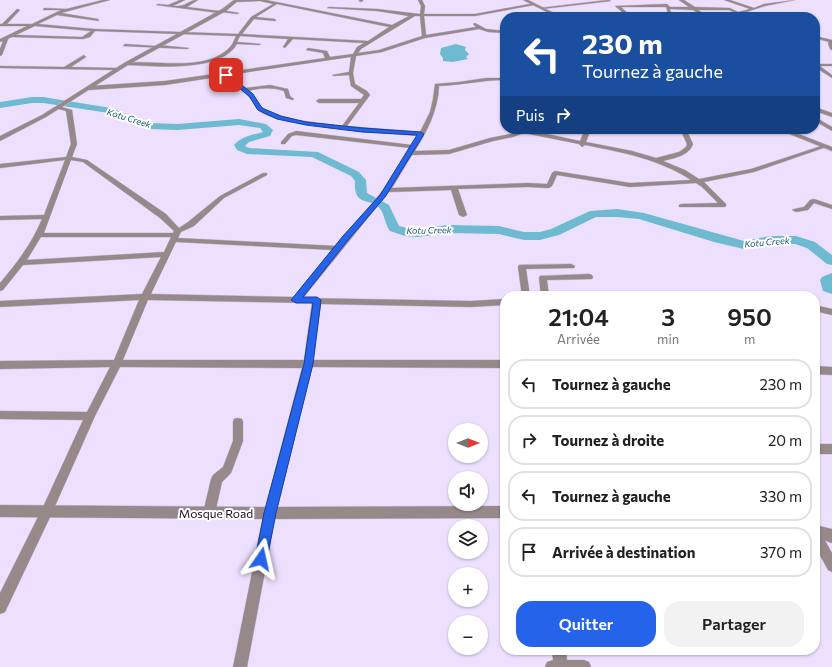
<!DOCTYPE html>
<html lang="fr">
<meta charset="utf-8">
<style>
:root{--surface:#fff;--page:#f2f2f2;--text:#222;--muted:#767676;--line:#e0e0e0;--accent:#2563eb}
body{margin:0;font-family:Commissioner,sans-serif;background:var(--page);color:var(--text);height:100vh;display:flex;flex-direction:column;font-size:15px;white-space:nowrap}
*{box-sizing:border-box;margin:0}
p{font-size:13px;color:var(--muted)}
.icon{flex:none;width:22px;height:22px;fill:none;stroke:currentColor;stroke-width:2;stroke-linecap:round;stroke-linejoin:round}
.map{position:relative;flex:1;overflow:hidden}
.drawer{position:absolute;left:500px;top:291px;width:320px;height:364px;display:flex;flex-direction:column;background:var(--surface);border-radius:16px;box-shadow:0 1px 3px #0004}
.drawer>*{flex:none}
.hud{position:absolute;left:500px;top:12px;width:320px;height:122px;border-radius:16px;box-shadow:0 1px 3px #0004;background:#1a4fa0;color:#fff;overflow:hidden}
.needle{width:26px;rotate:90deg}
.fabs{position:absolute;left:448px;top:423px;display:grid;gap:8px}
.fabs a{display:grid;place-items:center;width:40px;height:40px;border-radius:50%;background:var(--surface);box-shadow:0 1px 3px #0004;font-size:20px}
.pin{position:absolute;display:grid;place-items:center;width:34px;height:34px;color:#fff;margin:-17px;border-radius:8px;box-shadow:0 2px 6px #0006}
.me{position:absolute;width:44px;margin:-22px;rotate:11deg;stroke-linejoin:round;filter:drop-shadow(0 0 3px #0008)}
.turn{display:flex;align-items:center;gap:14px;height:84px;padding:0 16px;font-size:18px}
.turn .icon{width:52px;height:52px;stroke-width:2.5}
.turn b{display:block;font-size:28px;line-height:34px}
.then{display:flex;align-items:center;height:38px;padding:0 16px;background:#0003;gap:8px;font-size:15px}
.eta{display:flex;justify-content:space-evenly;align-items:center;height:68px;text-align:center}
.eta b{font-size:24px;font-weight:600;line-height:28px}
.primary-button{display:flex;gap:8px;margin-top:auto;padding:8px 16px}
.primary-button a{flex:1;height:46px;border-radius:16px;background:var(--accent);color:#fff;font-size:16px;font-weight:600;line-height:46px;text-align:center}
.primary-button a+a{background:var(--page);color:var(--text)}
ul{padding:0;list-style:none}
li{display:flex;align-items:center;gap:12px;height:50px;margin:0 8px 6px;padding:0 8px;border:2px solid var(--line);border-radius:16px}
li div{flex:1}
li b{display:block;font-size:15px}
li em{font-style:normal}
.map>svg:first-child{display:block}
.water{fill:#6dbad1}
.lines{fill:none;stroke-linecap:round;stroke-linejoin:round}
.river{fill:#6dbad1;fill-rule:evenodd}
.minor-casing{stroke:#c9bfda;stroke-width:1}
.tertiary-casing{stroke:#c9bfda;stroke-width:1}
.minor{fill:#97888a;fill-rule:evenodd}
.tertiary{fill:#97888a;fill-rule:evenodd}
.route{fill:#2563eb;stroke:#184099}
.labels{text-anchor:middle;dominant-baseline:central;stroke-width:4;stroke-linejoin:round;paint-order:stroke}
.far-water-label{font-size:9px;font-style:italic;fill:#115363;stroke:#fff}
.near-street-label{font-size:12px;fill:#14101a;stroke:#fff}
</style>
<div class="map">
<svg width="832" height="667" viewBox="0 0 832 667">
<rect width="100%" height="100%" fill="#ece0fe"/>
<path class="water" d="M456 44 466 47 465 50 469 54 466 57 468 59 453 62 443 61V58L440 54 441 48Z"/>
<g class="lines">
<g class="river">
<path d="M32 97H43L111 108 150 123 178 124 239 119 266 124 273 130 270 136 249 142 245 146 249 148 318 152 359 172 366 180 367 193 389 205 399 226 407 228 418 229 448 225 499 226 524 232H540L551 229 590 211 617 209 644 213 744 241 770 236H796L815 242 832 255V265L827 264 807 248 795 244H770L744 249 714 242 639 219 617 217H596L559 235 540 240H524L499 234 448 233 418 237 405 236 390 231C385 224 385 217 381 210 372 196 353 209 355 181L351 176 312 157 247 154 237 150 234 145C241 137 252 135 263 132L260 128 239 125 178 130 149 129 109 113 43 103H32L0 108V102Z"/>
<path d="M832 273V294L823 291 820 280 822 277Z"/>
</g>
<defs>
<g id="minor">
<path d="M103 0H110L61 13 98 19 99 21 57 15 38 24 94 29 238 34 251 17 273 4 260 1 236 2 234 1 236 0H266L392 25 409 16 377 11 327 8 329 7 377 9 420 14 421 6 418 0H422L425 6 424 14H475L535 3 534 5 475 16H424L426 35 476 27 473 24 475 23 486 29 505 31V33L488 32 479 29 425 38 382 52 356 56 353 73 355 84 367 91 370 95 347 126 420 132 430 112 433 99 435 84 459 82 486 78H505V80C483 80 462 85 439 86 438 111 427 131 415 151L449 150 490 138 510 134 523 129H529L528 130 580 141 585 129H591L586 142 632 151 656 158 679 152 686 147 687 144 680 129H686L693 144C689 156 674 158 663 161L685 170 699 179 751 169 824 145 829 146 754 172 704 182 726 204V206L724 207H679V205L681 204 718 203 702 187 696 183 630 187 557 175 552 186 549 188 528 187 458 189 467 215 463 217 459 215 451 190 389 192 303 298 471 301 505 299V305L471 307 321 304 313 360H505V368L312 367 276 513 247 667H233L264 513 302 368 120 367 95 416 51 515 5 612 0 614V593L43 507 83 420 0 419V411L87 412 110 367 0 369V361L114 360 139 300 0 307V301L142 294 161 257 23 265 3 290 0 291V283C17 263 32 243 42 219L0 220V216L44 215 65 160 0 168V164L66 157 71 144 66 111 55 108 58 106 72 110 77 144 72 157 87 160 166 214 179 228 188 222 220 196 263 173H267V175L224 198 194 226 181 232 178 238 337 246 384 189 410 148 296 135 292 136 285 144H281V142L288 134 296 131 412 145 418 136C387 133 279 128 258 110 255 108 254 103 252 100 244 91 233 84 224 76L165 85 89 90 86 88 89 86 165 81 325 58 323 53 306 50 308 48 327 51 330 57 353 54 357 47 364 43 293 39 285 48 283 47 288 39 240 36 237 42 261 44 259 45 237 44C221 73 154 66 126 65L124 64V63C155 59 206 73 230 47 233 44 234 40 236 36L95 31 90 37 83 39 12 37 8 39 2 55 0 56V49L3 41 0 42V39L27 26H0V24H2L17 9 20 10 7 24H32L61 10H43L44 8 66 9ZM277 4 389 27 368 41 242 34 254 19 276 21 275 19 256 17ZM415 16H420L422 36 379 50 358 53 361 49ZM35 26 91 31 82 37 16 35ZM351 57 349 72 332 75 334 76 349 75 351 86 364 95 361 99H319L316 101 319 103H359L342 126C324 123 273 120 262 107 256 102 255 97 248 91 260 88 272 87 284 91L286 98 293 100 294 99 290 96 288 89 270 85 245 88 229 75ZM524 133 579 144 582 147 585 145C621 152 659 159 691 180L630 183 555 171 552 173 547 184 528 183 392 188 412 155 449 154 493 141 513 137ZM71 160 83 162 160 218 174 231 173 233H44ZM41 237H171L164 252 27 260ZM176 242 333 250 294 297 151 294ZM148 300 312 303 304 360H123Z"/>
<path d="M180 0H185L173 6C188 7 187 0 198 0L187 7 219 11 221 10 239 13 237 14 221 12 219 13 156 5 158 4 168 5Z"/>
<path d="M359 0H363V1L360 2Z"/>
<path d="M608 0 611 1 542 9 540 8Z"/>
<path d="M679 0H684L695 7 730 8 738 12 750 9 724 0H730L754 8 764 4 795 0 765 6 740 14 739 17H735L736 13 729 10H698L709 17H704L693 10 670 9 671 15 639 17 668 13 666 7H621L632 17H628L615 6 667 4 670 7H689Z"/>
<path d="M815 36 832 40V50L830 49 828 43 829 42 815 38Z"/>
<path d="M125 44 156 46 158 45 189 48 187 49 123 46Z"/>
<path d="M84 55 86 57 71 67 117 68 119 69 117 70 0 68V66L64 67Z"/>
<path d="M815 64H832V66H820L832 75V78L815 67Z"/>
<path d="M815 107 832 113V117L815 111Z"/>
<path d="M815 117 832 127V131L815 121Z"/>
<path d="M814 199 832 205V209L814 203 808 210 796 212 792 210 794 209 804 207 810 200Z"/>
<path d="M571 264 575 266 574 268 526 269 530 296H522L518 267 519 265Z"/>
<path d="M589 274 592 275 593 277 592 279 547 280 549 296H541L539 278 540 276Z"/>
<path d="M815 305 832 309V315L815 311Z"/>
<path d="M815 366 832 367V375L815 374Z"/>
<path d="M238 418 242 419 243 422V441L231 473 222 482 215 513 213 517 209 519 205 517 203 513 211 479 213 475 223 467 233 441V422L234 419Z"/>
<rect x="815" y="444" width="17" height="10"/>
<path d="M815 528 819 530 832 553V572L828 570 815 546Z"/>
<path d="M552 650H566L567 660H584L589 662 591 667H545L547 662 553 660Z"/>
</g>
<g id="tertiary">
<path d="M234 0H239L226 11 128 65 46 117 0 141V136L42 115 124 63 222 9Z"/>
<path d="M523 0H528L562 17H557Z"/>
<path d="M777 129H786L832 147V151Z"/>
<path d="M0 505 270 507 505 506V518L270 519 0 517Z"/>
<path d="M815 525 832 529V543L815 537Z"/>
</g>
</defs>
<use href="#minor" class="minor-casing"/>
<use href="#tertiary" class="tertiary-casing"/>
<use href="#minor" class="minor"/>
<use href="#tertiary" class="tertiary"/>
</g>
<path class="route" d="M224 74H228L253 94 262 108 281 116 306 122 362 128 421 132 424 134 385 197 348 240 303 297H317L321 300 313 364 276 513 267 559 265 564 261 566 257 564 255 559 264 513 304 364 313 303H296L291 300 343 236 380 195 417 135 362 132 306 125 277 119 258 110 249 96 224 76Z"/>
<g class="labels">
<g class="far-water-label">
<text transform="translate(129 118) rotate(17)">Kotu Creek</text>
<text transform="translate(429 230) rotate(-1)">Kotu Creek</text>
<text transform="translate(767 242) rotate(-5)">Kotu Creek</text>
</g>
<g class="near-street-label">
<text x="216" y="513">Mosque Road</text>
</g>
</g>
</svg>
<div class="fabs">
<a><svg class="needle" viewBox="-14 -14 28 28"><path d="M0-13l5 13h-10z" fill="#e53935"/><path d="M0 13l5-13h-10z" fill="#767676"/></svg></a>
<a><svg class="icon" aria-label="sound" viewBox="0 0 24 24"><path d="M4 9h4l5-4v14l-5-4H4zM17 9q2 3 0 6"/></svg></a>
<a><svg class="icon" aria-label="layers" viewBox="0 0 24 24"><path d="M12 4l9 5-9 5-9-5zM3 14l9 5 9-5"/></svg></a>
<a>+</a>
<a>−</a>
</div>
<div class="pin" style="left:226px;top:75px;background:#d93025"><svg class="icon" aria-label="arrive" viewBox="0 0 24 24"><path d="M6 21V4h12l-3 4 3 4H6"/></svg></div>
<svg class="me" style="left:261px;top:559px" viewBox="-20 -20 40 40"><path d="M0-17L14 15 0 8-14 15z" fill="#2563eb" stroke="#fff" stroke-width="4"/></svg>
<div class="hud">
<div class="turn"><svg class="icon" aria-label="left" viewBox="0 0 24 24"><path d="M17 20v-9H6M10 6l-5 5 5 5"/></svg><div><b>230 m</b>Tournez à gauche</div></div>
<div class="then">Puis<svg class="icon" aria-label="right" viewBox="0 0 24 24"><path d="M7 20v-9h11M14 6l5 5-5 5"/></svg></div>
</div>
<section class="drawer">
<div class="eta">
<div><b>21:04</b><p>Arrivée</p></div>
<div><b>3</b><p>min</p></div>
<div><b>950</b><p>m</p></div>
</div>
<ul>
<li><svg class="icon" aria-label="left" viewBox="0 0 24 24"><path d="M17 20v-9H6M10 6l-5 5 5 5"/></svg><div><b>Tournez à gauche</b></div><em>230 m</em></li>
<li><svg class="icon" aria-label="right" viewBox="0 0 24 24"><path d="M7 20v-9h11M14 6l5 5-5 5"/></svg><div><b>Tournez à droite</b></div><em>20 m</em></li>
<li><svg class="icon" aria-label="left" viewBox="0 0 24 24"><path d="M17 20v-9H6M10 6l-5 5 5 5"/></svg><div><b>Tournez à gauche</b></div><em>330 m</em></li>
<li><svg class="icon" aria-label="arrive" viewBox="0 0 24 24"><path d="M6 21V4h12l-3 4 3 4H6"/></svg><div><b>Arrivée à destination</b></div><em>370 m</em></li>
</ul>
<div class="primary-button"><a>Quitter</a><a>Partager</a></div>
</section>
</div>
